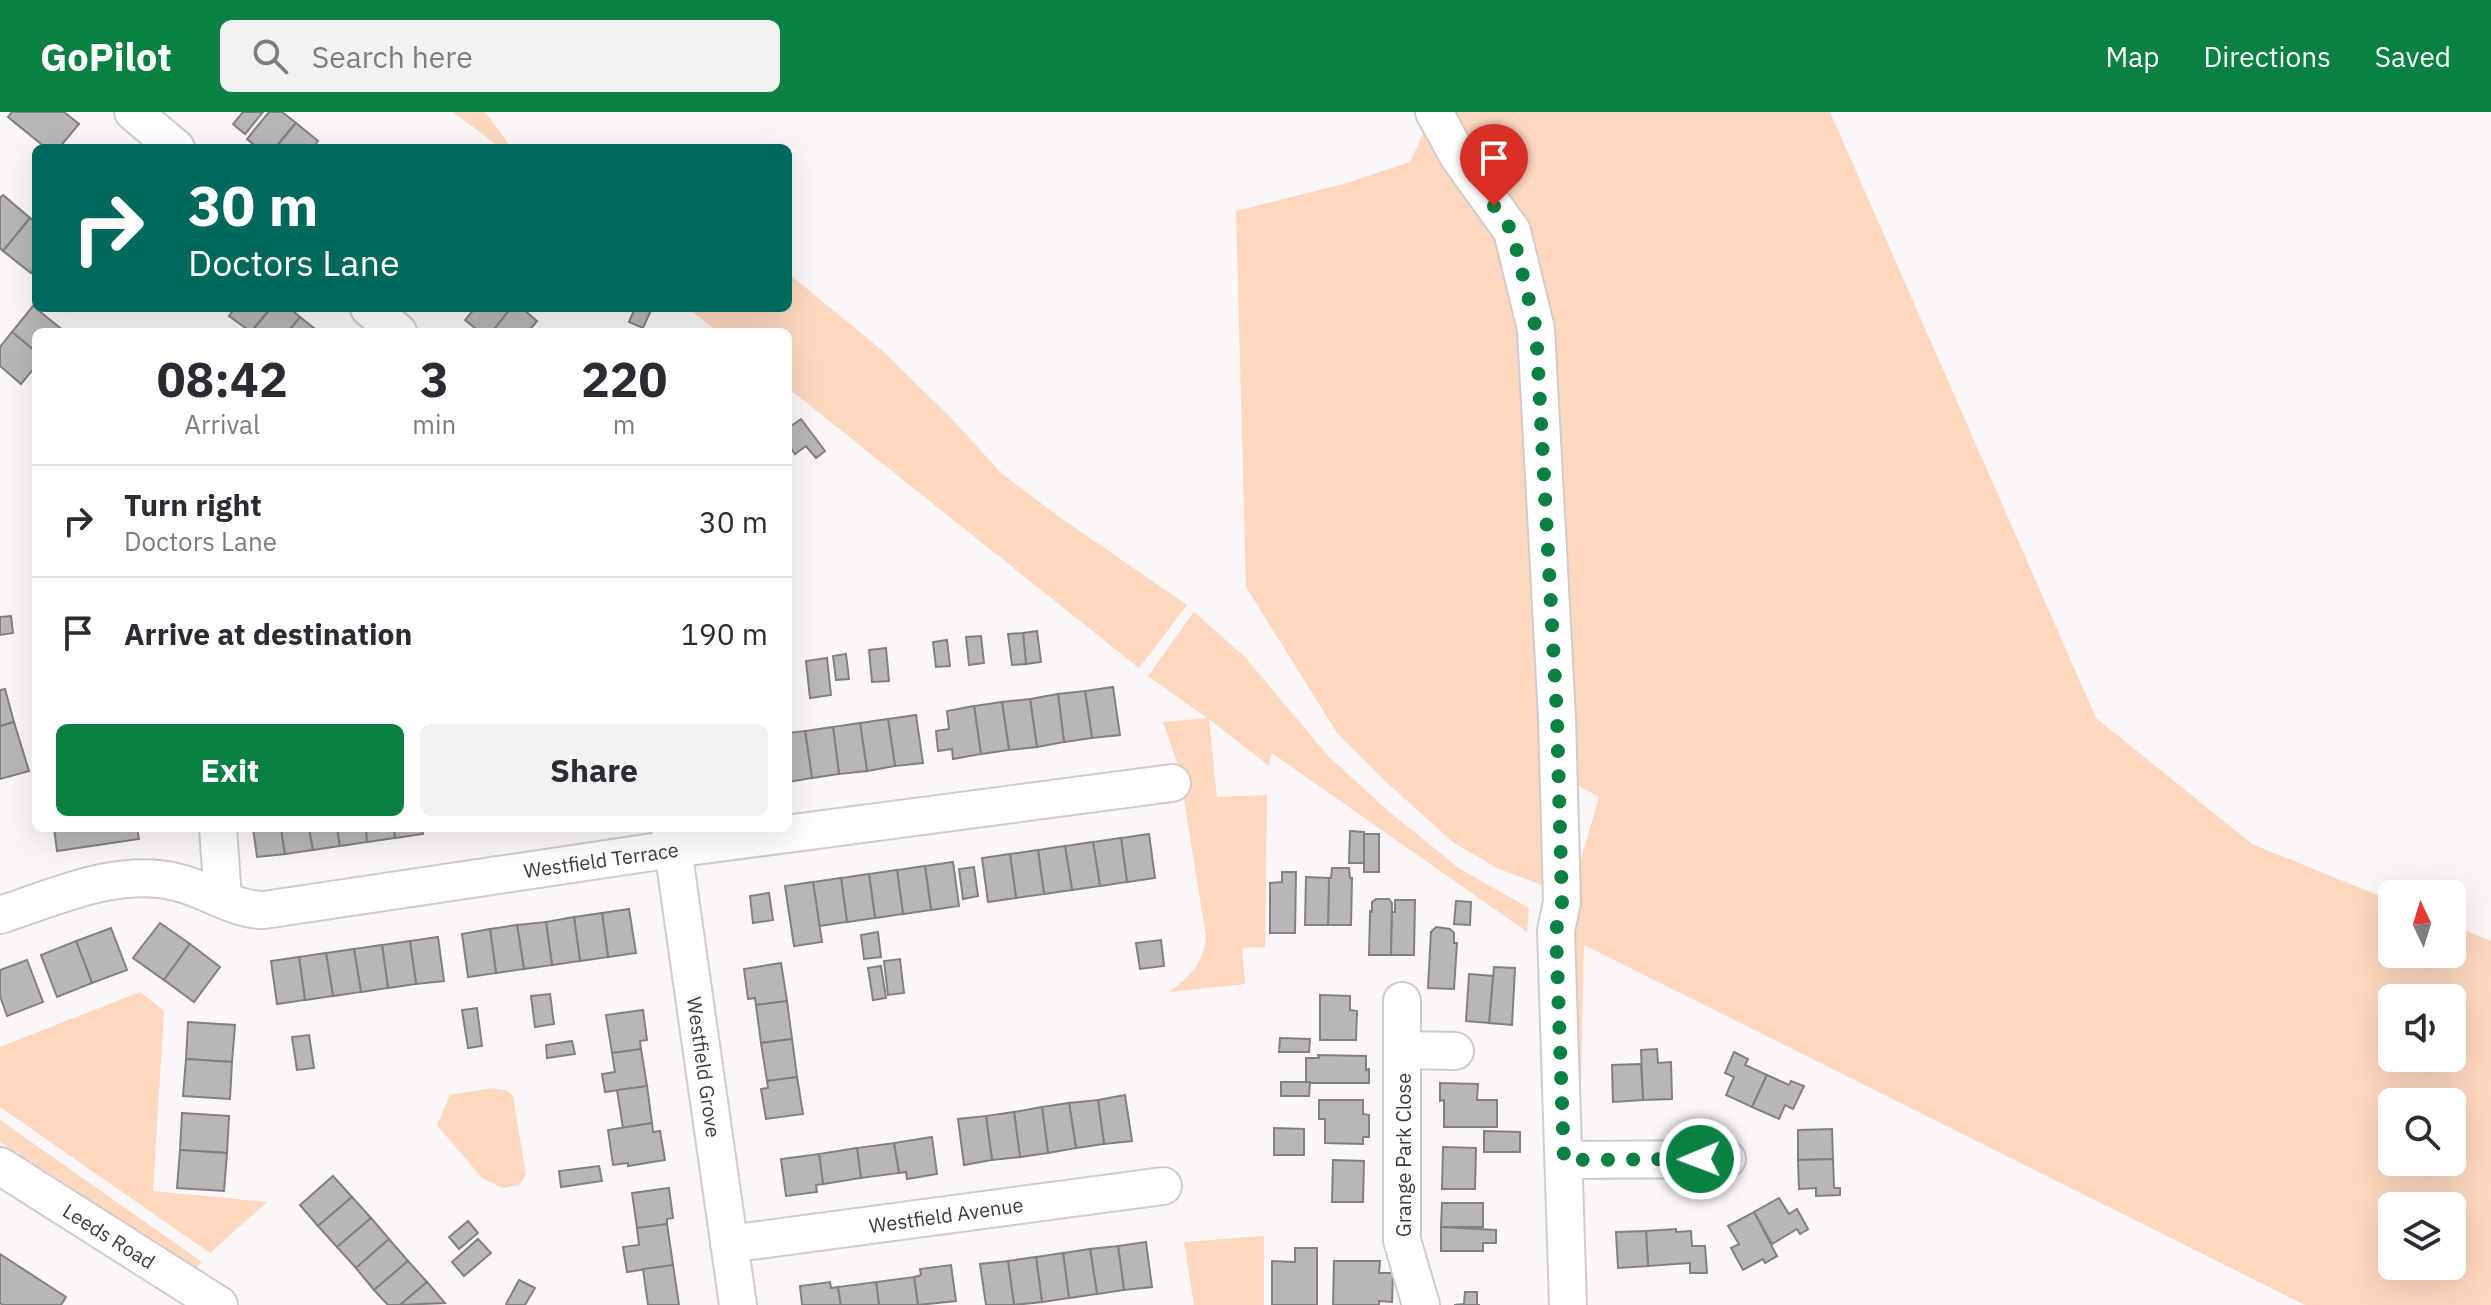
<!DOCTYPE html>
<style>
:root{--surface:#fff;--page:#f2f2f3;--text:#2b2b33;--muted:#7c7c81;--line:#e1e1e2;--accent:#0b8043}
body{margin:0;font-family:"IBM Plex Sans",sans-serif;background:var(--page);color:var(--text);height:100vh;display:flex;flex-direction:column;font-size:30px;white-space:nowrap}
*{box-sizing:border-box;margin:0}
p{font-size:26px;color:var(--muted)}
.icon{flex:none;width:44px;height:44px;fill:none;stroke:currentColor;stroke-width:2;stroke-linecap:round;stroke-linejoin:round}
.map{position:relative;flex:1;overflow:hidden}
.sheet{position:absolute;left:32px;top:216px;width:760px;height:504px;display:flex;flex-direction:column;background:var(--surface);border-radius:12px;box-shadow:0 8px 32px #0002}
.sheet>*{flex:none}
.guide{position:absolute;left:32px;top:32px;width:760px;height:168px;border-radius:12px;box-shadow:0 8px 32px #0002;background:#00695c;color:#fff;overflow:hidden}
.needle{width:52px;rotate:356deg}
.controls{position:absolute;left:2378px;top:768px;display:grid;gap:16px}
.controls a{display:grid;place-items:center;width:88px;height:88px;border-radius:12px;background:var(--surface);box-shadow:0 8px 32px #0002;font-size:40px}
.pin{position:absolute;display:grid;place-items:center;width:68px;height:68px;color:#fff;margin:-82px -34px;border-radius:50% 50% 50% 0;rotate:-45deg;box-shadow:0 0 8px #0007}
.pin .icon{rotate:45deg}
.me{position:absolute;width:88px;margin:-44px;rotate:269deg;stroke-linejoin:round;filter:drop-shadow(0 0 6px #0008)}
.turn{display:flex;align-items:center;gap:28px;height:168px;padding:0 24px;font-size:36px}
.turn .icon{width:104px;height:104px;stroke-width:2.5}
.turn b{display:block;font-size:56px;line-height:68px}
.eta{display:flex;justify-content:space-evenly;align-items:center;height:136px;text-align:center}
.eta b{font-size:48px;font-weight:700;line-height:56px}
.cta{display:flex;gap:16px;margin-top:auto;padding:16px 24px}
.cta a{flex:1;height:92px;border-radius:12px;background:var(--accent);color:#fff;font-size:32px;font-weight:700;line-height:92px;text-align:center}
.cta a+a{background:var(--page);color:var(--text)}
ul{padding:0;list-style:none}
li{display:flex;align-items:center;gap:24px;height:112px;padding:0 24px;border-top:2px solid var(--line)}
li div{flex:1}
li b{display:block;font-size:30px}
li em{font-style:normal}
header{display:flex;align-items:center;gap:48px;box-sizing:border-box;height:112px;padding:0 40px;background:var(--accent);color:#fff}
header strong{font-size:38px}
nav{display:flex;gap:44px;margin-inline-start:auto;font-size:28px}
.search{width:560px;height:72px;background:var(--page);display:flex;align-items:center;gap:20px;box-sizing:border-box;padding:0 28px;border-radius:12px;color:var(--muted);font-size:30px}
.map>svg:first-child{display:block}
.green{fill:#fed7bf;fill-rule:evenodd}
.building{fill:#b9b6b8;stroke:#838082;stroke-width:2}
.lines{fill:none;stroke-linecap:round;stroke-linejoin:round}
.minor-casing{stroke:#d0cccd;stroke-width:40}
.minor{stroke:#fff;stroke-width:36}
.route{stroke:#0b8043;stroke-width:14;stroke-dasharray:0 25.2}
.labels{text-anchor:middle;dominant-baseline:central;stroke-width:8;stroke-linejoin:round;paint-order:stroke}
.street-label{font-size:20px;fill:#3d3b3c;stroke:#fff}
</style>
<header>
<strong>GoPilot</strong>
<div class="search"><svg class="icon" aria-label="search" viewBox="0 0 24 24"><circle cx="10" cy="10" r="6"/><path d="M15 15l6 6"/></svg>Search here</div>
<nav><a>Map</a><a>Directions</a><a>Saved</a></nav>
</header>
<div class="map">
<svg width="2491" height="1193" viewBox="0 0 2491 1193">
<rect width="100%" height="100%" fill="#fbf6f8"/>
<g class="green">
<path d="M453 0H485L510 34 501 36Z"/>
<path d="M1433 0H1830L2096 606 2252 732 2392 789V842H2452V813L2491 829V1193H2305L1584 833 1581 965 1567 961 1568 792 1599 685 1568 668 1547 775 1497 756 1454 731 1385 669 1337 621 1246 475 1236 99 1347 71 1410 50ZM2392 886H2452V946H2392ZM2392 990H2452V1050H2392ZM2392 1094H2452V1154H2392Z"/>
<path d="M788 161 885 241 952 307 1001 361 1058 404 1187 493 1139 556 788 276V220H718L688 196H788Z"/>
<path d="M1194 500 1244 544 1328 644 1387 698 1460 757 1529 796 1527 820 1272 641 1269 654 1209 607 1217 685 1267 683 1265 835 1242 836 1245 872 1170 880C1190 862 1203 854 1206 825L1179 656 1163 610 1207 606 1148 564Z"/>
<path d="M140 880 164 899 153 1079 267 1090 210 1141 0 995V935Z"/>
<path d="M493 976 507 979 513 984 526 1063 519 1073 503 1076 482 1066 437 1013 450 983Z"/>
<path d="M0 1008 202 1150 196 1156 0 1030Z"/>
<path d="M1264 1124V1193H1194L1184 1130Z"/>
</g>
<g class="building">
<path d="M12 0H64L79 12 59 36H46L8 5Z"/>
<path d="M243 0H263L245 22 233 12Z"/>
<path d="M269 0H282L296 11 275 36H258L247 27Z"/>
<path d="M296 11 318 29 313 36H275Z"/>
<path d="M3 83 30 106 3 139 0 136V86Z"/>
<path d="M30 106 36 110V155L31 161 3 139Z"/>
<path d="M33 194 64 219 36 220V240L12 220Z"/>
<path d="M235 196H271L251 220 229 204Z"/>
<path d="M271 196H290L300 205 288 220H251Z"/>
<path d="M475 196H511L492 220H480L465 208Z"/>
<path d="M511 196H522L537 209 528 220H492Z"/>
<path d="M635 196H652L643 216 629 210Z"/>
<path d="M300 205 319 220H288Z"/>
<path d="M12 220 36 240V254L21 272 0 254V235Z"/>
<path d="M801 307 825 339 816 346 806 334 795 342 788 332V316Z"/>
<path d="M11 504 13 521 0 523V505Z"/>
<path d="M1037 519 1041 550 1026 552 1023 521Z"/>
<path d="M1023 521 1026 552 1012 553 1008 522Z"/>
<path d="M981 524 984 551 969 553 966 525Z"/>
<path d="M947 528 950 554 936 555 933 530Z"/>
<path d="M886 536 889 569 872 570 869 538Z"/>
<path d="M846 542 849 567 836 568 833 544Z"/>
<path d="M827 546 831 583 810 586 806 549Z"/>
<path d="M1113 575 1120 623 1092 626 1085 579Z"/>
<path d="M5 577 14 610 0 614V578Z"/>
<path d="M1085 579 1092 626 1064 630 1058 582Z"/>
<path d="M1058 582 1064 630 1037 635 1030 587Z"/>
<path d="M1030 587 1037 635 1009 638 1002 590Z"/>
<path d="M1002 590 1009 638 981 642 974 594Z"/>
<path d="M974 594 981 642 953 647 952 637 938 639 936 619 949 617 947 599Z"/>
<path d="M916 603 923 651 895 654 888 607Z"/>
<path d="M888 607 895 654 867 659 860 611Z"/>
<path d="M14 610 29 659 0 667V614Z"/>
<path d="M860 611 867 659 839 662 833 615Z"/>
<path d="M833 615 839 662 812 666 805 619Z"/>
<path d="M805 619 812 666 788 670V621Z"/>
<path d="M54 716H137L139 727 57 739Z"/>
<path d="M253 716H281L285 742 257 745Z"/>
<path d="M281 716H309L313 738 285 742Z"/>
<path d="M309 716H337L340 734 313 738Z"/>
<path d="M337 716H366L367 730 340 734Z"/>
<path d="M366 716H394L395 726 367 730Z"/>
<path d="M394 716H422L423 722 395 726Z"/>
<path d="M1350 719 1364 720V751H1349Z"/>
<path d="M1149 722 1155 766 1127 770 1121 726Z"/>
<rect x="1364" y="722" width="15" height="38"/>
<path d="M1121 726 1127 770 1100 774 1093 730Z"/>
<path d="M1093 730 1100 774 1072 778 1065 734Z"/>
<path d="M1065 734 1072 778 1044 782 1038 738Z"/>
<path d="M1038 738 1044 782 1016 786 1010 742Z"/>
<path d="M1010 742 1016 786 988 790 982 746Z"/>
<path d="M953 750 959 794 931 798 925 754Z"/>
<path d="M925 754 931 798 903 802 897 758Z"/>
<path d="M974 755 978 784 963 787 959 757Z"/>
<path d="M1332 756H1349L1350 766H1352L1351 813H1328L1329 766H1331Z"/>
<path d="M897 758 903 802 875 806 869 762Z"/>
<path d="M1282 760H1296L1295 821H1270V771L1282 770Z"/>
<path d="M869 762 875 806 847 810 841 766Z"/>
<path d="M1306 765 1329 766 1328 813H1305Z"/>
<path d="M841 766 847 810 819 814 813 770Z"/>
<path d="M813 770 822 830 794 834 785 774Z"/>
<path d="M769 781 773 808 753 811 750 784Z"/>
<path d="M1376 787H1389L1392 791 1391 843H1369L1370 799 1372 800V790Z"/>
<path d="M1395 788H1415L1414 843H1391L1392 800H1395Z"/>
<path d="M1456 789 1471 790 1470 813 1454 812Z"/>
<path d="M629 797 636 841 608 845 602 801Z"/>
<path d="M602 801 608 845 580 849 574 805Z"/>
<path d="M574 805 580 849 552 853 546 810Z"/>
<path d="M546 810 552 853 524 857 517 813Z"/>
<path d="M160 811 190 832 164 868 133 846Z"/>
<path d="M517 813 524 857 496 861 490 817Z"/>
<path d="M1436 815 1450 817 1454 821V831H1457L1454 877 1428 876 1431 820Z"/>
<path d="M111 816 127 858 92 871 76 829Z"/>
<path d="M490 817 496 861 468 865 462 822Z"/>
<path d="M878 820 881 845 864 847 861 823Z"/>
<path d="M438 825 444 869 416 872 410 829Z"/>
<path d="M1161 828 1164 854 1140 857 1136 831Z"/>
<path d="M76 829 92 871 57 885 41 843Z"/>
<path d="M410 829 416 872 388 876 382 833Z"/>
<path d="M190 832 220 855 194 890 164 868Z"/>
<path d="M382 833 388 876 361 880 354 837Z"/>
<path d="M354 837 361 880 333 884 326 841Z"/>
<path d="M326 841 333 884 305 888 299 845Z"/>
<path d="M299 845 305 888 277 892 271 849Z"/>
<path d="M900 847 904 881 888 883 884 849Z"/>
<path d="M27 848 43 890 7 904 0 884V858Z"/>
<path d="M781 851 787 889 756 893 755 886 748 887 744 857Z"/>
<path d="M881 854 886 886 873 888 868 856Z"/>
<path d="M1494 855 1515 856 1512 913 1489 911Z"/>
<path d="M1469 862 1493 864 1489 911 1466 909Z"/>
<path d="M550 882 554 912 535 915 531 884Z"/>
<path d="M1320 883 1350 884V898L1357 899 1356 928H1320Z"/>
<path d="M787 889 792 927 761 931 756 893Z"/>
<path d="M477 896 482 934 468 936 462 898Z"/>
<path d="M643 898 647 928 640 929 641 937 612 941 606 903Z"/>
<path d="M188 910 235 913 232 950 186 947Z"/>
<path d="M309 923 314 956 297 958 292 925Z"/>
<path d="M1280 926 1310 927 1309 940H1279Z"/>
<path d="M792 927 797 965 767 969 761 931Z"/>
<path d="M572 929 575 942 547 946 546 933Z"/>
<path d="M641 937 647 974 605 980 602 962 615 960 612 941Z"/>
<path d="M1657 937 1658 951 1671 950 1672 987 1643 988 1641 938Z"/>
<path d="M1734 940 1748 947 1745 953 1767 963 1752 995 1726 983 1734 965 1725 961Z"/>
<path d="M1318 943 1366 944V958L1369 957V971H1306V946H1319Z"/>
<path d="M186 947 232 950 230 987 183 984Z"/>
<path d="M1641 952 1643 988 1613 990 1612 953Z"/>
<path d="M1767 963 1789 973 1791 969 1804 974 1793 997 1785 993 1779 1007 1752 995Z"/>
<path d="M797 965 803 1002 766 1007 761 977 768 976 767 969Z"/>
<path d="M1281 970H1310L1309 984H1281Z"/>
<path d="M1440 971 1478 972 1477 988H1497V1015H1444V988L1440 989Z"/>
<path d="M647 974 652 1011 623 1016 617 978Z"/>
<path d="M1125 983 1132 1029 1104 1032 1098 988Z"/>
<path d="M1098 988 1104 1032 1076 1036 1069 991Z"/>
<path d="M1319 988H1363V1002L1369 1003V1025H1363V1032L1325 1031V1007H1319Z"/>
<path d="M1069 991 1076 1036 1048 1041 1042 995Z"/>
<path d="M1042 995 1048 1041 1020 1045 1014 1000Z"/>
<path d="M1014 1000 1020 1045 992 1048 986 1004Z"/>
<path d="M182 1001 229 1004 227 1041 180 1038Z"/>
<path d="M986 1004 992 1048 964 1053 958 1007Z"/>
<path d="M652 1011 653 1020 660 1019 665 1048 628 1054V1051L613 1053 608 1018Z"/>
<path d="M1274 1016 1304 1017V1043H1274Z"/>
<path d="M1832 1017 1833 1047 1798 1048V1018Z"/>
<path d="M1484 1019 1520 1020V1040H1484Z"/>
<path d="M932 1025 937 1062 907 1067 906 1060 899 1061 894 1031Z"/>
<path d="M894 1031 899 1061 861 1066 857 1036Z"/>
<path d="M1443 1035 1476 1036 1475 1077H1442Z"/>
<path d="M857 1036 861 1066 823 1072 819 1042Z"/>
<path d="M180 1038 227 1041 224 1079 177 1076Z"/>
<path d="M819 1042 823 1072 816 1073 817 1080 786 1084 781 1047Z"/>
<path d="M1833 1047 1834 1076H1840V1083L1816 1084V1076L1799 1077 1798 1048Z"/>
<path d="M1333 1048 1364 1049 1363 1090H1332Z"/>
<path d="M599 1054 602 1069 561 1075 559 1059Z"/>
<path d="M333 1064 352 1085 318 1114 300 1093Z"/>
<path d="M669 1076 673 1106 667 1107V1112L637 1116 632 1081Z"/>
<path d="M352 1085 371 1106 337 1135 318 1114Z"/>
<path d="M1779 1086 1789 1102 1797 1097 1808 1117 1800 1122 1797 1117 1772 1132 1754 1100Z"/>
<path d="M1442 1091H1483V1115H1441Z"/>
<path d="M1754 1100 1777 1144 1765 1151 1763 1147 1743 1158 1731 1136 1739 1132 1728 1114Z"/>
<path d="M371 1106 389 1127 356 1156 337 1135Z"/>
<path d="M468 1109 478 1121 459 1137 449 1125Z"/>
<path d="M667 1112 673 1153 627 1160 623 1135 639 1133 637 1116Z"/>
<path d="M1441 1115 1496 1118V1131H1483V1139H1441Z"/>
<path d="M1676 1117V1120L1691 1119 1692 1134H1705L1707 1161H1690V1151L1648 1154 1646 1119Z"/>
<path d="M1646 1119 1648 1154 1618 1156 1616 1120Z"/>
<path d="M389 1127 408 1149 374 1178 356 1156Z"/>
<path d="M478 1127 491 1141 464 1164 452 1150Z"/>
<path d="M1146 1130 1152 1175 1124 1178 1118 1134Z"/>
<path d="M1118 1134 1124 1178 1097 1182 1090 1137Z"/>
<path d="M1295 1136H1317V1193H1272V1149L1295 1150Z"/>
<path d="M1090 1137 1097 1182 1069 1186 1063 1141Z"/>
<path d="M1063 1141 1069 1186 1042 1190 1036 1145Z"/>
<path d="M0 1142 66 1185 61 1193H3L0 1191Z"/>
<path d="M1036 1145 1042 1190 1014 1193 1008 1149Z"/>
<path d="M408 1149 427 1170 400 1193H388L374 1178Z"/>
<path d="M1008 1149 1014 1193H986L980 1152Z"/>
<path d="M1334 1149H1380L1379 1161H1393L1392 1190 1379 1189V1193H1333Z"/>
<path d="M673 1153 679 1193H648L643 1157Z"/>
<path d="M951 1153 956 1189 918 1193 914 1165 921 1163 920 1157Z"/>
<path d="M914 1165 918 1193H879L876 1170Z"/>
<path d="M519 1168 535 1176 525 1193H507L506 1192Z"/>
<path d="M427 1170 445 1191 400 1193Z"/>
<path d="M830 1170 831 1176 838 1175 841 1193H802L800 1174Z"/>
<path d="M876 1170 879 1193H841L838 1175Z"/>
<path d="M1465 1180H1477V1193H1480H1454L1464 1192Z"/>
</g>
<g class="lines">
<defs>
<g id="minor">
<path d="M133 0 176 36"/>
<path d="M1434 0 1458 44 1512 119 1536 217 1557 605 1562 790 1556 819 1568 1193"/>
<path d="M369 196 398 220"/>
<path d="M218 716 223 787"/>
<path d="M670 716 738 1193"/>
<path d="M0 803C56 785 116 756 176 770 207 777 233 798 264 798L673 737 1172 671"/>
<path d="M1402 889V1128L1421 1193"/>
<path d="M1402 938 1455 939"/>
<path d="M1564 1048 1727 1047"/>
<path d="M0 1054 219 1193"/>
<path d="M729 1132 1163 1074"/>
</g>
</defs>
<use href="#minor" class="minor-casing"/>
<use href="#minor" class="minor"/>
</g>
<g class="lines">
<path class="route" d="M1494 94 1512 119 1536 217 1557 605 1562 790 1556 819 1564 1048 1700 1047"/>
</g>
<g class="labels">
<g class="street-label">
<text transform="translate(601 748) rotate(-8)">Westfield Terrace</text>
<text transform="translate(704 955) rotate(82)">Westfield Grove</text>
<text transform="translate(1403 1043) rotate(-90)">Grange Park Close</text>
<text transform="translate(946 1103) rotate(-8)">Westfield Avenue</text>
<text transform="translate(109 1124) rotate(32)">Leeds Road</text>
</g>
</g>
</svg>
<div class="controls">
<a><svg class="needle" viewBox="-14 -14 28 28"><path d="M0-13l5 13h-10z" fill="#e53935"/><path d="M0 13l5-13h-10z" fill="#7c7c81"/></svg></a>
<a><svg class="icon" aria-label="sound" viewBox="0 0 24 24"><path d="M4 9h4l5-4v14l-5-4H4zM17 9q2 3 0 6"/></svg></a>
<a><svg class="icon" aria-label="search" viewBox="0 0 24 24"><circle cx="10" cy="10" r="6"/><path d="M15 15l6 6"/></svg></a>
<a><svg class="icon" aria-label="layers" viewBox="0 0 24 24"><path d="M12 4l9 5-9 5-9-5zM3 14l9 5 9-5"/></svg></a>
</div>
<div class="pin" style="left:1494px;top:94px;background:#d93025"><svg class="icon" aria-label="arrive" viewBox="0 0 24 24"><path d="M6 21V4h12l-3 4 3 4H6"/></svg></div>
<svg class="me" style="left:1700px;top:1047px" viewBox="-20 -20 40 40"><circle r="17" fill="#0b8043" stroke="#fff" stroke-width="3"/><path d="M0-11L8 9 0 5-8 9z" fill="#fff"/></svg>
<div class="guide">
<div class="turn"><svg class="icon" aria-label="right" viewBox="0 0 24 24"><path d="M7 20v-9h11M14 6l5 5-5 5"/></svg><div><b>30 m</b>Doctors Lane</div></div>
</div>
<section class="sheet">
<div class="eta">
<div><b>08:42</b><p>Arrival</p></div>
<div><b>3</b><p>min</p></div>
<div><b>220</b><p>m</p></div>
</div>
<ul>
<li><svg class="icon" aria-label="right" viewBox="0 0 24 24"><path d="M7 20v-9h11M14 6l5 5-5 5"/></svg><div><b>Turn right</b><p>Doctors Lane</p></div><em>30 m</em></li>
<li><svg class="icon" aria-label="arrive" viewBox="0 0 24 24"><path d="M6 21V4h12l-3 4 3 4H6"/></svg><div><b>Arrive at destination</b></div><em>190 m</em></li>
</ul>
<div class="cta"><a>Exit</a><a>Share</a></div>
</section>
</div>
